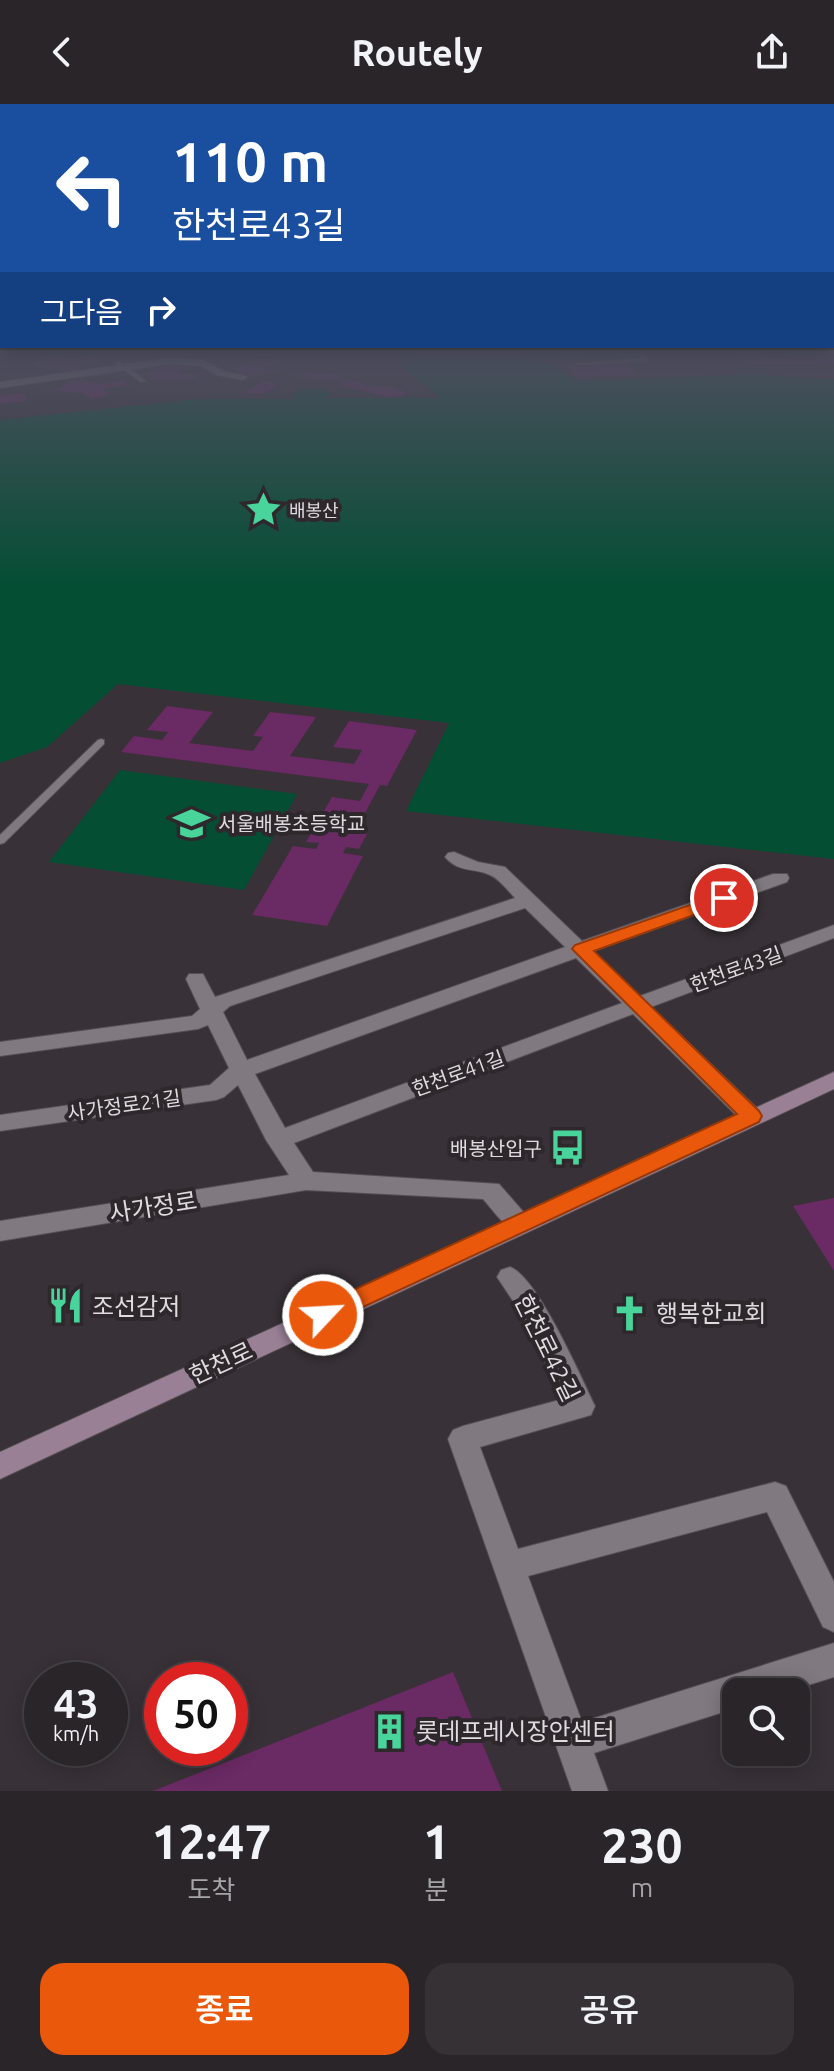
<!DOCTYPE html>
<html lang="ko">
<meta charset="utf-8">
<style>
:root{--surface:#2a2529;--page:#363135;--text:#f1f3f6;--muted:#a5a5a8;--line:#464246;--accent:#ea580c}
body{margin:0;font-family:Ubuntu,"Noto Sans KR",sans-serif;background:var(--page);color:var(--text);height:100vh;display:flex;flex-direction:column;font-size:30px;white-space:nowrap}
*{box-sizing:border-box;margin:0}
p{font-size:26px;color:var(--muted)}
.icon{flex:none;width:44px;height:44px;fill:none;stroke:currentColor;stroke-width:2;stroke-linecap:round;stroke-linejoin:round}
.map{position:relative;height:1687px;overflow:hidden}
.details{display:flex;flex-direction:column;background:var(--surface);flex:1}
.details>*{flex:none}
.hud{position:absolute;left:0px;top:0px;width:834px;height:244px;box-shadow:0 4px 20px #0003,0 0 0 2px var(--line);background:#1a4fa0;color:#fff;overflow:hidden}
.controls{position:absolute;left:722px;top:1574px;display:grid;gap:16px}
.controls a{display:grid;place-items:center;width:88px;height:88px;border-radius:16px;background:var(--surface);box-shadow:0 4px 20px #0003,0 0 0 2px var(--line);font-size:40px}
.speed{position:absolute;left:24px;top:1558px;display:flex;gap:16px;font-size:40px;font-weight:700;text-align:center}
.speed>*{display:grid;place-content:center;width:104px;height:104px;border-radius:50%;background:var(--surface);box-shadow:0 4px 20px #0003,0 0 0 2px var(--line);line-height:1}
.speed small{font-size:20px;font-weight:400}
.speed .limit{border:12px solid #d22;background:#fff;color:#111}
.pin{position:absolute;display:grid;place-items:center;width:68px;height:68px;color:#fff;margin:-34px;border:4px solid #fff;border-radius:50%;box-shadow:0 2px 8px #0007}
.me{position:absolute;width:88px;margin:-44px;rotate:65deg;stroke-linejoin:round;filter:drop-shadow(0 0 6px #0008)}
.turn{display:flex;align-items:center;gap:28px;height:168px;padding:0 40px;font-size:36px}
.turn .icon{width:104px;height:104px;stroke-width:2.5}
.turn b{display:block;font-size:56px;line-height:68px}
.then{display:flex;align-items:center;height:76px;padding:0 40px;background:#0003;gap:16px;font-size:30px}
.eta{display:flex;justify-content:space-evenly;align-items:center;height:136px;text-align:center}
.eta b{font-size:48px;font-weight:600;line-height:56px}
.primary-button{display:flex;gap:16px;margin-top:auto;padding:16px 40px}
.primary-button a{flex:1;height:92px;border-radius:24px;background:var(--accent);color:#fff;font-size:32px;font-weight:600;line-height:92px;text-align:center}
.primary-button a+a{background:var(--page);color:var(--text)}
header{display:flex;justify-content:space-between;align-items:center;height:104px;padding:0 40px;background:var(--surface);font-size:36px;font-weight:600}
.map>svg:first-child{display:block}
.green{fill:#044e34}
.building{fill:#6a2a64}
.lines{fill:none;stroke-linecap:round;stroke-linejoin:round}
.lane-casing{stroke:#554f54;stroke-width:2}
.street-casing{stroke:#554f54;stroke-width:2}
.secondary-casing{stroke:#554f54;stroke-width:2}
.lane{fill:#80797f;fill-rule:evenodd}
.street{fill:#80797f;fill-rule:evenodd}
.secondary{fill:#998095;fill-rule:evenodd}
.route{fill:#ea580c;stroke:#983908;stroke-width:2}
.labels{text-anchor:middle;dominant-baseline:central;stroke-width:8;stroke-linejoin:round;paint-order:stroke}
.far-poi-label{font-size:18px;fill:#dfdbde;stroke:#2e282d;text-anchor:start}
.poi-label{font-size:20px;fill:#dfdbde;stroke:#2e282d;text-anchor:start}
.street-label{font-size:20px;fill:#dfdbde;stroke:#2e282d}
.near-street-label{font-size:24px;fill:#dfdbde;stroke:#2e282d}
.near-poi-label{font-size:24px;fill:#dfdbde;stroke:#2e282d;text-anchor:start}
</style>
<header><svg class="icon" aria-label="back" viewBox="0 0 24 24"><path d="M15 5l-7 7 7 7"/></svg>Routely<svg class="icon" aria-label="share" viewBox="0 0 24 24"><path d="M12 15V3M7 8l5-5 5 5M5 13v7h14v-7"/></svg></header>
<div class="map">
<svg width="834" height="1687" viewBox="0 0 834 1687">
<rect width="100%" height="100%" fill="#383137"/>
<g class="green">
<path d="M410 246H516L580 277 756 270 834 276V755L406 707 449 619 118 580 47 643 0 659V316L198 295H293L292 290C307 283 318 285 333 290L321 294H441L403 264Z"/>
<path d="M531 246H631L633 253 557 254Z"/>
<path d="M120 666 297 690 244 786 49 758Z"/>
</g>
<g class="building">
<path d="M732 246H756L768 254H793L787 246H791L796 252 834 246V250L816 253H834V260H751Z"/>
<path d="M47 252 73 255 95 252 102 257 80 259 76 261 84 263 79 265 81 267 64 269 59 264 28 262Z"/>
<path d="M258 255 279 257 264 265 286 266 280 269 252 271 236 269 239 266 230 264Z"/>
<path d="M626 259 637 270 577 273 567 261Z"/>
<path d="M173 260 195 262 179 267 182 268 178 270 200 271 194 275 165 277 148 275 152 271 144 269Z"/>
<path d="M305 268 333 270 344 273 338 277 298 273Z"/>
<path d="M72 276 99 280 122 276 130 281 107 284 103 286 112 288 106 290 108 292 91 295 85 289 53 287Z"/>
<path d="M352 276 375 283H392L408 289 392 294 335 280Z"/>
<path d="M263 277 279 279 270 287 257 290 243 289Z"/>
<path d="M22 289 28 296 0 300V292Z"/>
<path d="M167 602 213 608 189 639 253 647 263 633 253 632 270 608 316 613 290 652 354 660 362 646 333 643 349 617 417 626 387 682 380 681 356 726 368 728 359 745 346 743 343 749 363 752 327 822 252 811 293 742 316 745 319 739 306 738 332 693 360 697 369 680 121 648 134 632 162 636 168 628 147 626Z"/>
<path d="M834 1094V1167L793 1102Z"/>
<path d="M453 1568 502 1687H153Z"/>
</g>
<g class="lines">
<defs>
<g id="lane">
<path d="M635 246H640L648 257 578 261 575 259 642 255Z"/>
<path d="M767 246H802L823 249 820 251Z"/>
<path d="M116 258H120L146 277 141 278 116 260Z"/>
<path d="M101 635 104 636V640L4 739 0 740V731L98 636Z"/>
</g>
<g id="street">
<path d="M169 254 203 256 223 267 248 273 243 276 217 271 201 262 169 260 0 284V278Z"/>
<path d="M454 748 478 758 505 763 582 837 773 770H787L789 774 787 778 593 847 640 892 834 821V834L651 903 759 1006 763 1012 759 1018H743L633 910 294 1039 313 1068 499 1080 533 1119 529 1126C508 1132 496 1109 483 1095L306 1086 0 1137V1117L289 1071 266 1036 238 981 224 993 216 996 0 1027V1011L210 981 229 964 208 921 198 925 0 952V938L192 912 200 905 186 875 189 870H203L215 893 515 794C509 788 500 776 492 772 475 763 460 770 445 753L448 749ZM525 804 565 843 247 956 223 908 230 902ZM576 854 622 899 285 1024 255 970Z"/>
<path d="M510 1163C537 1172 581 1273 595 1302L591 1311 480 1343 518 1445 775 1378 786 1382 834 1478V1528L823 1523 767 1408 528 1472 582 1618 834 1539V1573L786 1588H736V1604L594 1649 608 1687H572L448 1335 453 1326 463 1322 563 1295 523 1212 497 1173 501 1166Z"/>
</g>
<path id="secondary" d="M834 968V985L0 1375V1348Z"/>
</defs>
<use href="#lane" class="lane-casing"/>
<use href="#street" class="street-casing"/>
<use href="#secondary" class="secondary-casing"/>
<use href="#lane" class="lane"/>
<use href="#street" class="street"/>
<use href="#secondary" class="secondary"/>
</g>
<linearGradient id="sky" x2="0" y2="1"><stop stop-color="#1f1b1e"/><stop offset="0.51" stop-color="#4d4e5e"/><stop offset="1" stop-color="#4d4e5e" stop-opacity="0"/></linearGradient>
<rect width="834" height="482" fill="url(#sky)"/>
<path class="route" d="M724 789 730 790 732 794 730 798 594 847 759 1007 762 1012 759 1018 331 1218 323 1221 314 1218 311 1211 314 1204 737 1010 572 845 575 841Z"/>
<defs>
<symbol id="sight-bare" viewBox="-9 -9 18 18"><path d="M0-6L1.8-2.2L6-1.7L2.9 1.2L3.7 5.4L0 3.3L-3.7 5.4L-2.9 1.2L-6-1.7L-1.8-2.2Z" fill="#49d49c" stroke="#2e282d" stroke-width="2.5" paint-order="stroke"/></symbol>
<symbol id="school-bare" viewBox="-9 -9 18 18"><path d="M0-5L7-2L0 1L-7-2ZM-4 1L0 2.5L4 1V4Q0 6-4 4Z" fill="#49d49c" stroke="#2e282d" stroke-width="2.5" paint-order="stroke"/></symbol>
<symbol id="bus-bare" viewBox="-9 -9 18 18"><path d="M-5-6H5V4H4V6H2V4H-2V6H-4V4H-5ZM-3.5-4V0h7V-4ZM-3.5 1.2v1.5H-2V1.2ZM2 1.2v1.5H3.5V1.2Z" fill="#49d49c" stroke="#2e282d" stroke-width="2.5" paint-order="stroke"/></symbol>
<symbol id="restaurant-bare" viewBox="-9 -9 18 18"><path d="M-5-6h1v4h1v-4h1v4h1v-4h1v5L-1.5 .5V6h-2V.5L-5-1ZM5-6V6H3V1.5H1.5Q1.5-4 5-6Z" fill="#49d49c" stroke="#2e282d" stroke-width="2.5" paint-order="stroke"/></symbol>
<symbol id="church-bare" viewBox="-9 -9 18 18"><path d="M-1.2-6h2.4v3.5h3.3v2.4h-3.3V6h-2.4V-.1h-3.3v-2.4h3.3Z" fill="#49d49c" stroke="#2e282d" stroke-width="2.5" paint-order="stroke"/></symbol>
<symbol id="building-bare" viewBox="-9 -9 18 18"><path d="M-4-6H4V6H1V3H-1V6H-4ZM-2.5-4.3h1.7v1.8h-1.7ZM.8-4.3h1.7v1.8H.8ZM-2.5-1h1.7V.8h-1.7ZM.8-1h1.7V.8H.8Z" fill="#49d49c" stroke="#2e282d" stroke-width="2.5" paint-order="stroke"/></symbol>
</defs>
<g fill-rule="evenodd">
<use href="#sight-bare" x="238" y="380" width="51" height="51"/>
<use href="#school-bare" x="166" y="694" width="51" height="51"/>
<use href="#bus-bare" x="542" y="1018" width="51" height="51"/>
<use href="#restaurant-bare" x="40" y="1176" width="51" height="51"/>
<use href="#church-bare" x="604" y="1184" width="51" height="51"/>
<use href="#building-bare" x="364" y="1602" width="51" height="51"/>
</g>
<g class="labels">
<g class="far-poi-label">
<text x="289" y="406">배봉산</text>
</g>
<g class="poi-label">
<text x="218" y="719">서울배봉초등학교</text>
<text x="542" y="1044" text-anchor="end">배봉산입구</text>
</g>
<g class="street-label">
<text transform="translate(736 865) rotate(-20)">한천로43길</text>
<text transform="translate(458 969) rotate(-20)">한천로41길</text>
<text transform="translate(124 1001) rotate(-8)">사가정로21길</text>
</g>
<g class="near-street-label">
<text transform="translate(153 1103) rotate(-9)">사가정로</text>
<text transform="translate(547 1244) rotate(64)">한천로42길</text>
<text transform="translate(221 1259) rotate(-25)">한천로</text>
</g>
<g class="near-poi-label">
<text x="92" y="1202">조선감저</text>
<text x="656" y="1209">행복한교회</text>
<text x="416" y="1627">롯데프레시장안센터</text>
</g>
</g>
</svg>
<div class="controls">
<a><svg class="icon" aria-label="search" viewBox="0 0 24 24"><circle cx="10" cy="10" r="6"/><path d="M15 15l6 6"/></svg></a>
</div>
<div class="speed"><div>43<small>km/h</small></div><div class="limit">50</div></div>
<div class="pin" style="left:724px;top:794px;background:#d93025"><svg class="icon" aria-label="arrive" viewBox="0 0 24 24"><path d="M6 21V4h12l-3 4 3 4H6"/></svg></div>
<svg class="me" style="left:323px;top:1211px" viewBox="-20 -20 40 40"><circle r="17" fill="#ea580c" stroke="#fff" stroke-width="3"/><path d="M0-11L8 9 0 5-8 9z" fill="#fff"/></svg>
<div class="hud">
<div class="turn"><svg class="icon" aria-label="left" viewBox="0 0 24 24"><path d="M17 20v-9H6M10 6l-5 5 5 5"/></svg><div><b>110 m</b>한천로43길</div></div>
<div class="then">그다음<svg class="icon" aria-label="right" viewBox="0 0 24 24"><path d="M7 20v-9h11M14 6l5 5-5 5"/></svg></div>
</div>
</div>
<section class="details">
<div class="eta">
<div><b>12:47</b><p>도착</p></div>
<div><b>1</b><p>분</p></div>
<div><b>230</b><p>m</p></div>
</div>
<div class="primary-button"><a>종료</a><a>공유</a></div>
</section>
